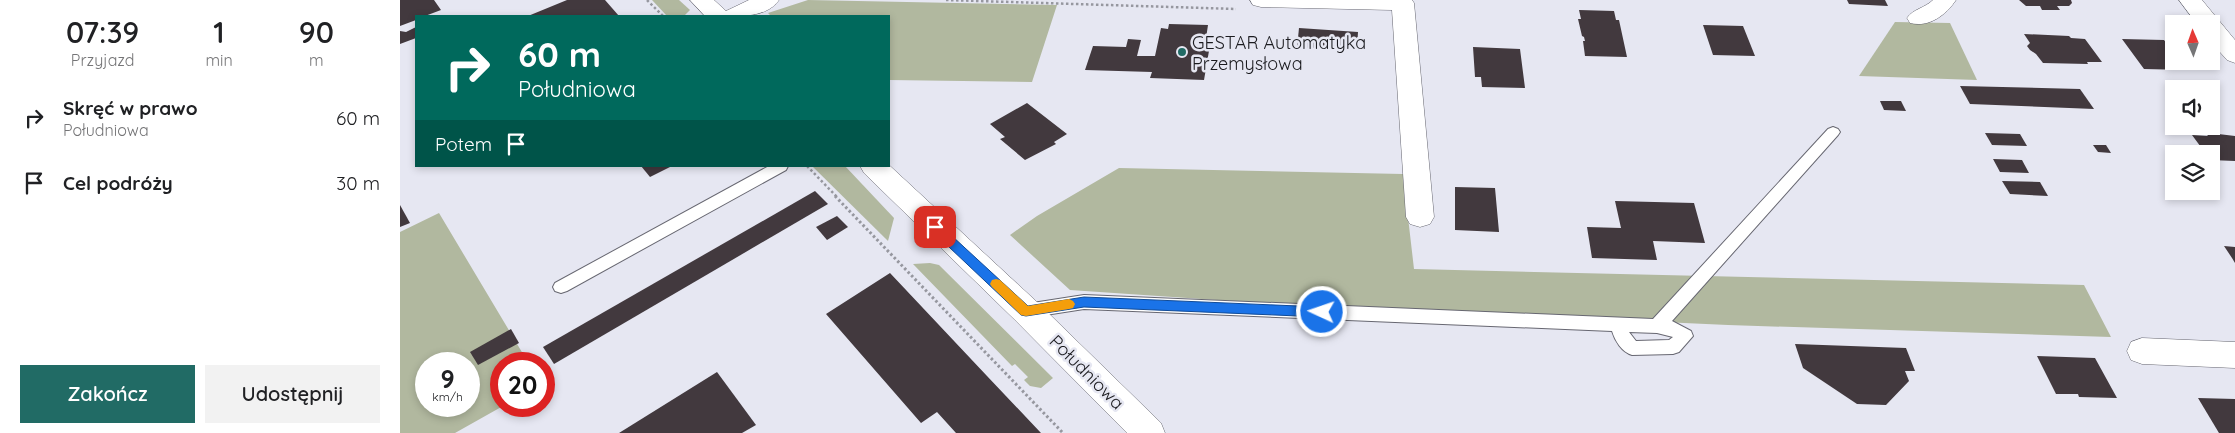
<!DOCTYPE html>
<html lang="pl">
<meta charset="utf-8">
<style>
:root{--surface:#fff;--page:#f2f2f2;--text:#202124;--muted:#757577;--accent:#216b65}
body{margin:0;font-family:Quicksand,sans-serif;background:var(--page);color:var(--text);height:100vh;display:flex;flex-direction:column;font-size:19px;white-space:nowrap}
*{box-sizing:border-box;margin:0}
p{font-size:16px;color:var(--muted)}
.icon{flex:none;width:28px;height:28px;fill:none;stroke:currentColor;stroke-width:2;stroke-linecap:round;stroke-linejoin:round}
.map{position:relative;flex:1;overflow:hidden}
.panel{display:flex;flex-direction:column;background:var(--surface);width:400px}
.panel>*{flex:none}
.top-card{position:absolute;left:15px;top:15px;width:475px;height:152px;border-radius:0px;box-shadow:0 2px 8px #0003;background:#00695c;color:#fff;overflow:hidden}
.needle{width:32px;rotate:358deg}
.tools{position:absolute;left:1765px;top:15px;display:grid;gap:10px}
.tools a{display:grid;place-items:center;width:55px;height:55px;border-radius:0px;background:var(--surface);box-shadow:0 2px 8px #0003;font-size:25px}
.speed{position:absolute;left:15px;top:352px;display:flex;gap:10px;font-size:25px;font-weight:700;text-align:center}
.speed>*{display:grid;place-content:center;width:65px;height:65px;border-radius:50%;background:var(--surface);box-shadow:0 2px 8px #0003;line-height:1}
.speed small{font-size:12px;font-weight:400}
.speed .limit{border:8px solid #d22;background:#fff;color:#111}
.pin{position:absolute;display:grid;place-items:center;width:42px;height:42px;color:#fff;margin:-21px;border-radius:10px;box-shadow:0 2px 8px #0006}
.me{position:absolute;width:55px;margin:-28px;rotate:273deg;stroke-linejoin:round;filter:drop-shadow(0 0 4px #0008)}
.turn{display:flex;align-items:center;gap:18px;height:105px;padding:0 20px;font-size:22px}
.turn .icon{width:65px;height:65px;stroke-width:2.5}
.turn b{display:block;font-size:35px;line-height:42px}
.then{display:flex;align-items:center;height:48px;padding:0 20px;background:#0003;gap:10px;font-size:19px}
.eta{display:flex;justify-content:space-evenly;align-items:center;height:85px;text-align:center}
.eta b{font-size:30px;font-weight:600;line-height:35px}
.cta{display:flex;gap:10px;margin-top:auto;padding:10px 20px}
.cta a{flex:1;height:58px;border-radius:0px;background:var(--accent);color:#fff;font-size:20px;font-weight:600;line-height:58px;text-align:center}
.cta a+a{background:var(--page);color:var(--text)}
ul{padding:0;list-style:none}
li{display:flex;align-items:center;gap:15px;height:65px;padding:0 20px}
li div{flex:1}
li b{display:block;font-size:19px}
li em{font-style:normal}
main{display:flex;flex:1;min-height:0}
.map>svg:first-child{display:block}
.green{fill:#b1b89f;fill-rule:evenodd}
.building{fill:#42393e}
.lines{fill:none;stroke-linecap:round;stroke-linejoin:round}
.lane-casing{stroke:#676771;stroke-width:2}
.street-casing{stroke:#676771;stroke-width:1}
.path-far1{stroke:#96979f;stroke-width:2.5;stroke-dasharray:2.5 2.5;stroke-linecap:butt}
.path{stroke:#96979f;stroke-width:3;stroke-dasharray:2.5 2.5;stroke-linecap:butt}
.lane{fill:#fff;fill-rule:evenodd}
.street{fill:#fff;fill-rule:evenodd}
.route{fill:#1a73e8;stroke:#114b97}
.slow{fill:#f59e0b}
.poi-dot{fill:#216b65;stroke:#e6e7f2;stroke-width:2}
.labels{text-anchor:middle;dominant-baseline:central;stroke-width:5;stroke-linejoin:round;paint-order:stroke}
.poi-label{font-size:18px;fill:#1b1b1f;stroke:#e6e7f2;text-anchor:start}
.street-label{font-size:18px;fill:#1b1b1f;stroke:#e6e7f2}
</style>
<main>
<section class="panel">
<div class="eta">
<div><b>07:39</b><p>Przyjazd</p></div>
<div><b>1</b><p>min</p></div>
<div><b>90</b><p>m</p></div>
</div>
<ul>
<li><svg class="icon" aria-label="right" viewBox="0 0 24 24"><path d="M7 20v-9h11M14 6l5 5-5 5"/></svg><div><b>Skręć w prawo</b><p>Południowa</p></div><em>60 m</em></li>
<li><svg class="icon" aria-label="arrive" viewBox="0 0 24 24"><path d="M6 21V4h12l-3 4 3 4H6"/></svg><div><b>Cel podróży</b></div><em>30 m</em></li>
</ul>
<div class="cta"><a>Zakończ</a><a>Udostępnij</a></div>
</section>
<div class="map">
<svg width="1835" height="433" viewBox="0 0 1835 433">
<rect width="100%" height="100%" fill="#e6e7f2"/>
<g class="green">
<path d="M252 0H279L290 10 284 16H267Z"/>
<path d="M408 0 657 5 632 82 489 80V16H371L368 13Z"/>
<path d="M1495 22 1550 23 1577 80 1459 76Z"/>
<path d="M412 166H445L494 218 488 241Z"/>
<path d="M719 168 1003 174 1014 269 1684 285 1711 337 1328 325 891 305 670 290 610 235 637 216Z"/>
<path d="M39 213 129 364H101L103 406 55 433H0V232ZM26 364H69V406H26Z"/>
<path d="M530 263 539 265 653 378 641 388 630 386 624 380 628 377 615 364 612 366 513 264Z"/>
</g>
<g class="building">
<path d="M0 0H34L41 10 25 16H16V20L0 26Z"/>
<path d="M167 0H205L219 16H128Z"/>
<path d="M1447 0H1485L1488 6 1449 4Z"/>
<path d="M1619 0H1671L1672 3 1669 6H1657L1660 10H1642L1640 6H1626Z"/>
<path d="M1179 10 1214 11 1216 20H1219L1227 57 1185 56 1183 41H1185L1184 37 1182 36 1178 19H1181Z"/>
<path d="M769 24 808 25 805 45H810L804 80 750 78 752 72 685 70 693 46 726 47 728 39 741 40 737 56H755L761 28 768 29Z"/>
<path d="M1303 25 1343 26 1355 56 1313 55Z"/>
<path d="M16 27V38L0 44V31L6 32Z"/>
<path d="M899 28 958 32 957 47 897 48Z"/>
<path d="M1624 34 1669 36 1671 38 1685 39 1702 62H1687L1688 64 1643 63 1636 54 1630 50 1627 46 1630 43Z"/>
<path d="M1722 39 1764 40 1774 53V61H1780L1787 70 1744 69Z"/>
<path d="M1073 47 1120 49 1125 88 1082 87 1081 77H1075Z"/>
<path d="M1560 86 1680 89 1694 109 1570 104Z"/>
<path d="M1480 101H1501L1506 111 1484 110Z"/>
<path d="M627 103 667 134 654 142 656 144 625 160 600 139 605 137 590 124Z"/>
<path d="M1585 133 1620 134 1627 146 1592 145Z"/>
<path d="M1810 133 1835 136V161L1811 160V154H1806L1792 135 1807 136Z"/>
<path d="M1693 145H1706L1711 153 1698 152Z"/>
<path d="M1593 159 1622 160 1629 173 1600 172Z"/>
<path d="M241 166H272L250 177Z"/>
<path d="M1602 181 1640 182 1648 196 1610 194Z"/>
<path d="M1055 187 1095 188 1099 232 1055 230Z"/>
<path d="M415 191 428 204 154 364 143 347Z"/>
<path d="M1788 191H1807L1813 200 1794 199Z"/>
<path d="M1215 201 1294 203 1305 243 1253 241 1257 260 1192 258 1187 227 1221 228Z"/>
<path d="M0 205 10 223 0 227Z"/>
<path d="M437 216 448 227 427 240 416 227Z"/>
<path d="M1824 246 1835 247V263L1832 258Z"/>
<path d="M490 273 587 376 641 433H556L537 412 521 423 426 314Z"/>
<path d="M111 329 119 343 78 365 70 352Z"/>
<path d="M1395 344 1506 348 1515 371H1505L1509 381 1486 405 1457 404 1403 368Z"/>
<path d="M1637 356 1695 358 1717 398 1679 397 1678 394H1656Z"/>
<path d="M317 372 356 425 342 433H219Z"/>
<path d="M1798 398 1835 399V433H1819Z"/>
</g>
<g class="lines">
<defs>
<g id="lane">
<path d="M1433 127 1438 129 1440 132 1438 135 1272 321 1291 331 1293 336 1279 352 1273 354 1232 355C1222 352 1215 341 1212 331L684 309 626 318 620 316 618 311 620 306 626 304 684 295 1253 319 1428 129ZM1229 332 1257 333 1273 337 1269 340 1236 341Z"/>
<path d="M369 166H388L386 170 167 291 161 293 155 291 153 287 155 283Z"/>
</g>
<g id="street">
<path d="M290 0H314L326 11 349 0H379C365 21 327 16 305 16Z"/>
<path d="M850 0H1012L1014 3 1034 217 1030 224 1020 227 1010 224 1006 217 992 10 861 7 853 5Z"/>
<path d="M1533 0H1556C1546 15 1529 28 1510 23L1507 18C1513 9 1525 8 1533 0Z"/>
<path d="M1779 0H1802L1835 40V63L1827 60 1811 42V24H1797Z"/>
<path d="M489 165 637 302 761 423 765 433H727L615 320 464 173 460 166Z"/>
<path d="M1742 338 1835 342V368L1742 364 1731 360 1727 351 1731 342Z"/>
</g>
</defs>
<use href="#lane" class="lane-casing"/>
<use href="#street" class="street-casing"/>
<g class="path-far1">
<path d="M247 0 263 16"/>
<path d="M546 0 836 9"/>
<path d="M407 166 437 197"/>
</g>
<path class="path" d="M435 196 663 433"/>
<use href="#lane" class="lane"/>
<use href="#street" class="street"/>
</g>
<path class="route" d="M535 222 539 224 628 306 684 297 922 307 926 309 928 312 926 316 922 317 684 307 626 316 621 315 531 230 529 227Z"/>
<path class="slow" d="M596 279 600 280 628 306 669 299 673 301 675 304 673 308 669 309 626 316 621 315 592 287 590 284 592 280Z"/>
<circle class="poi-dot" cx="782" cy="52" r="5"/>
<g class="labels">
<g class="poi-label">
<text x="792" y="42">GESTAR Automatyka<tspan x="792" dy="21">Przemysłowa</tspan></text>
</g>
<g class="street-label">
<text transform="translate(687 372) rotate(45)">Południowa</text>
</g>
</g>
</svg>
<div class="tools">
<a><svg class="needle" viewBox="-14 -14 28 28"><path d="M0-13l5 13h-10z" fill="#e53935"/><path d="M0 13l5-13h-10z" fill="#757577"/></svg></a>
<a><svg class="icon" aria-label="sound" viewBox="0 0 24 24"><path d="M4 9h4l5-4v14l-5-4H4zM17 9q2 3 0 6"/></svg></a>
<a><svg class="icon" aria-label="layers" viewBox="0 0 24 24"><path d="M12 4l9 5-9 5-9-5zM3 14l9 5 9-5"/></svg></a>
</div>
<div class="speed"><div>9<small>km/h</small></div><div class="limit">20</div></div>
<div class="pin" style="left:535px;top:227px;background:#d93025"><svg class="icon" aria-label="arrive" viewBox="0 0 24 24"><path d="M6 21V4h12l-3 4 3 4H6"/></svg></div>
<svg class="me" style="left:922px;top:312px" viewBox="-20 -20 40 40"><circle r="17" fill="#1a73e8" stroke="#fff" stroke-width="3"/><path d="M0-11L8 9 0 5-8 9z" fill="#fff"/></svg>
<div class="top-card">
<div class="turn"><svg class="icon" aria-label="right" viewBox="0 0 24 24"><path d="M7 20v-9h11M14 6l5 5-5 5"/></svg><div><b>60 m</b>Południowa</div></div>
<div class="then">Potem<svg class="icon" aria-label="arrive" viewBox="0 0 24 24"><path d="M6 21V4h12l-3 4 3 4H6"/></svg></div>
</div>
</div>
</main>
